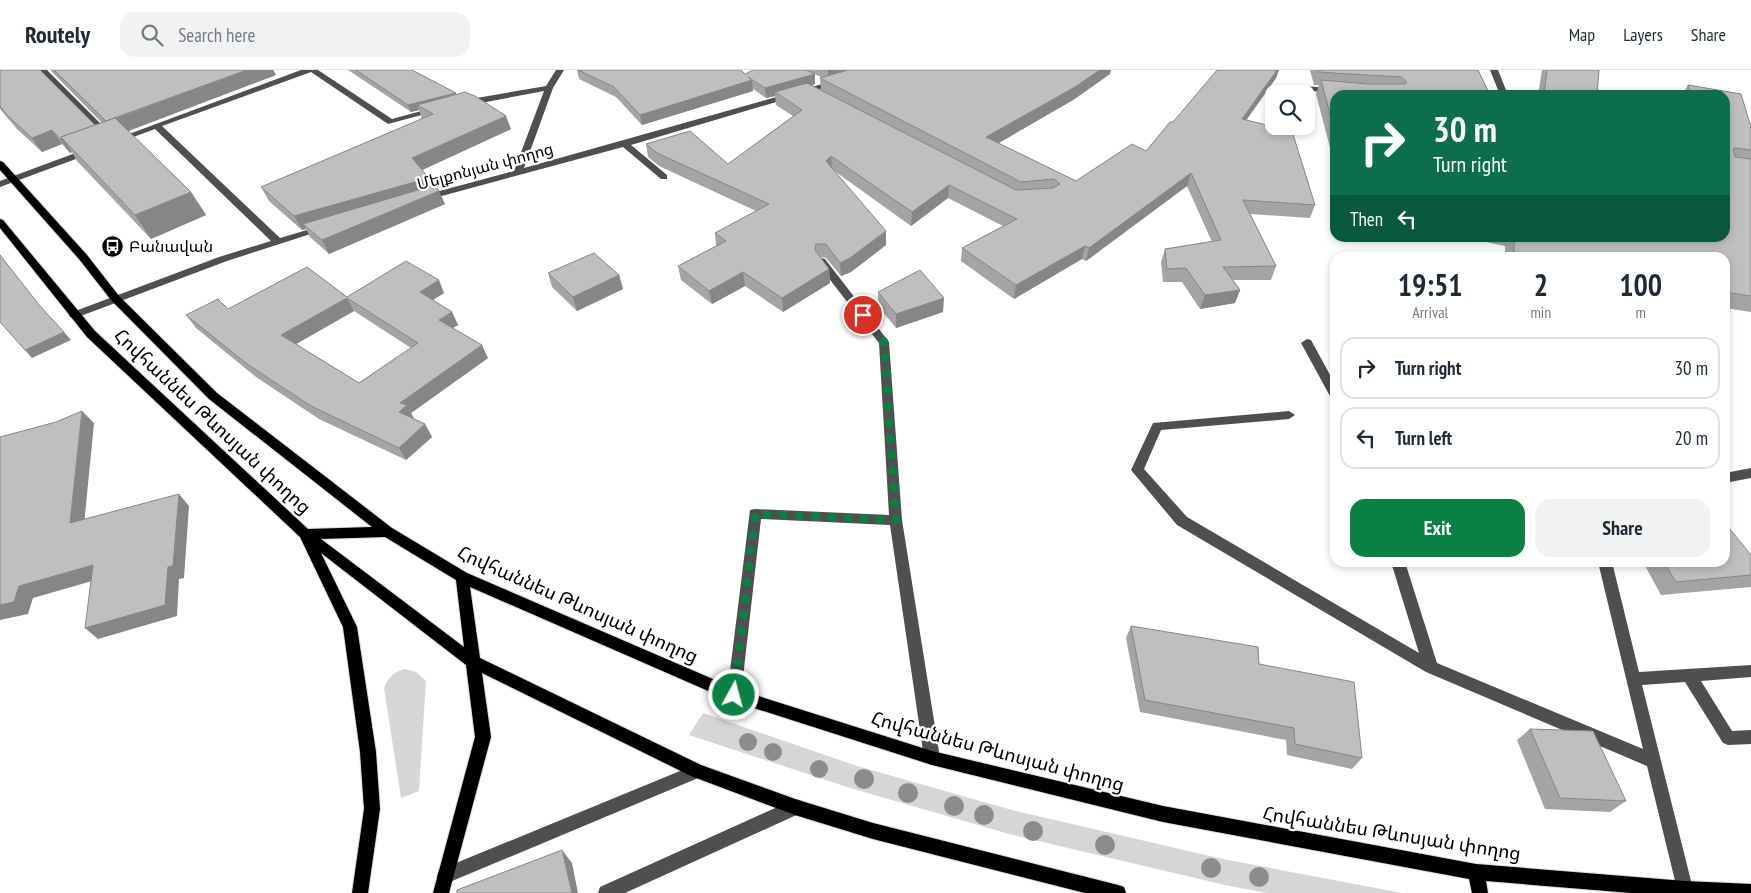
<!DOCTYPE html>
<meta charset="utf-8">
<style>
:root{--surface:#fff;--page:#f2f2f3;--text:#1f2937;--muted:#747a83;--line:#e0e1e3;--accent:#0b8043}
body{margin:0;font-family:"PT Sans Narrow","Noto Sans Armenian",sans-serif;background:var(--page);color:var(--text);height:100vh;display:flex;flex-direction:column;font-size:19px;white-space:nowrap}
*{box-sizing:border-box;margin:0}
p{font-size:16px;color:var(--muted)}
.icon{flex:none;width:28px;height:28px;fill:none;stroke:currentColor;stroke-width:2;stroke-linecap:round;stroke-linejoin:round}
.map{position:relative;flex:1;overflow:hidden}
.panel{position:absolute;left:1330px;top:182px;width:400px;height:315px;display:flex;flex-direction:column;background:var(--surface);border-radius:15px;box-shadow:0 2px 8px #0003}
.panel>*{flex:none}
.top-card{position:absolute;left:1330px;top:20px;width:400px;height:152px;border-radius:15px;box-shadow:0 2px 8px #0003;background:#0b6e4f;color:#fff;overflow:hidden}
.fabs{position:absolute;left:1265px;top:15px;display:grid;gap:10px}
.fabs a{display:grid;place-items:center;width:50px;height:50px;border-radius:10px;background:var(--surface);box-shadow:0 2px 8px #0003;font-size:25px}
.pin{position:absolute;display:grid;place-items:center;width:42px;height:42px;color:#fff;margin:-21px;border:2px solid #fff;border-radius:50%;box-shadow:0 1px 5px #0007}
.me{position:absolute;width:55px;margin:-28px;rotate:7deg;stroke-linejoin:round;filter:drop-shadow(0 0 4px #0008)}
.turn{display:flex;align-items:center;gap:18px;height:105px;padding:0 20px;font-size:22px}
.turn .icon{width:65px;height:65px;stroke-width:2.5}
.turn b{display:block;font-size:35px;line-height:42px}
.then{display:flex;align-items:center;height:48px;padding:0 20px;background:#0003;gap:10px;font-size:19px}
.eta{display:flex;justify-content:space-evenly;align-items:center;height:85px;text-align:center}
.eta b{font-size:30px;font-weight:600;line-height:35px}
.primary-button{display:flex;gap:10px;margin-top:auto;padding:10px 20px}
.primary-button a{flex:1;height:58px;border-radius:15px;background:var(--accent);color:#fff;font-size:20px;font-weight:600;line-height:58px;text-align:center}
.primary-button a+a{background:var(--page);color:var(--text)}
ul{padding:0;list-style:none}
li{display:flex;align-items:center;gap:15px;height:62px;margin:0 10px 8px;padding:0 10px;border:2px solid var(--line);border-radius:15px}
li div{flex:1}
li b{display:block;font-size:19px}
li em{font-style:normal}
header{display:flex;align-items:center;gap:30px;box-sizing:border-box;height:70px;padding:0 25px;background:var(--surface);border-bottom:1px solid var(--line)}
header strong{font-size:24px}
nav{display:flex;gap:28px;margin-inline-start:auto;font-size:18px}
.search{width:350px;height:45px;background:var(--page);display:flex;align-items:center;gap:12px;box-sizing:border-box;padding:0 18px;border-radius:15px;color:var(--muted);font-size:19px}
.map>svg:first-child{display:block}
.green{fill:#d6d6d6}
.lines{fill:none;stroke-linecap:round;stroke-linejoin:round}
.major-casing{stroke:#dbdbdb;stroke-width:2}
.minor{fill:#4f4f4f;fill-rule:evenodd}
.major{fill:#000;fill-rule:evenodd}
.tree{fill:#8c8c8c}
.wall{fill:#a4a4a4;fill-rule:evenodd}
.shaded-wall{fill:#868686}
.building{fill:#bfbfbf;stroke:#868686;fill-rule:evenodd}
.route{stroke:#0b8043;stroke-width:9;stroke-dasharray:0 16.2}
.labels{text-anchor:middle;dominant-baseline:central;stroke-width:4.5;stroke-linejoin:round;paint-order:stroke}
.far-street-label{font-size:16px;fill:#000;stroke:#fff}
.far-poi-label{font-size:16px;fill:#000;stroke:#fff;text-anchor:start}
.street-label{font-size:19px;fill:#000;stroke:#fff}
</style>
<header>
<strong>Routely</strong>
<div class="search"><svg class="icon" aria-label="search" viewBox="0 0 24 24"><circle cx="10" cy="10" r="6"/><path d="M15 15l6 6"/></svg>Search here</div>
<nav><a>Map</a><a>Layers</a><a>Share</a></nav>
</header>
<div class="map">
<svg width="1751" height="823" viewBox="0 0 1751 823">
<rect width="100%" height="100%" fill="#fff"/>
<g class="green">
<path d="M405 599 416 602 426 611 419 721 401 728 384 618C388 608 394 601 405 599Z"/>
<path d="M703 643 857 696 1012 740 1223 789 1402 823H1267L1225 815 1009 764 850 718 689 665Z"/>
</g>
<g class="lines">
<defs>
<path id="major" d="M0 91 3 92 87 185 119 226 217 323 392 458 467 503 736 619 932 681 1163 736 1476 794 1685 811 1751 814V823H1631L1486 811 1488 823H1472L1469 809 1163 752 932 695 729 630 470 517 480 588 701 695 795 729 873 753 1118 815 1124 817 1126 823H1085L873 769 795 745 691 706 482 603 491 667 449 823H433L475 667 466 595 321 483 357 557 376 682 380 739 368 823H352L364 739 360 682 343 557 300 467 87 267 0 158V149L3 150 95 261 308 459 372 457 209 329 111 230 79 189 0 100ZM385 467 456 510 464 577 321 469Z"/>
</defs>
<use href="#major" class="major-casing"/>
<g class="minor">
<path d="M38 0H47L111 64V68H105Z"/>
<path d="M301 0H318L392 49 436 37 440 40 388 54 311 2 162 56 280 168 324 155 329 158 227 191 78 247H70L69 245 70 243 219 187 271 171 155 59 120 72 113 70Z"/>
<path d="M556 0H564L553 18 524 98 833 11 840 13 631 75 667 105V109H661L623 77 427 130H421V126L514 101 544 21 465 36 461 33 465 30 546 16Z"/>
<path d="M1490 0H1498L1508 25H1500Z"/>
<path d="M1301 16 1333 18 1337 20 1333 22 1307 21 1305 24H1297Z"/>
<path d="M89 78 92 79V83L0 117V111Z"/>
<path d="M821 188 825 189 889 272 902 450 940 688 937 693 932 695 927 693 924 688 890 455 761 449 741 625 739 630 734 632 729 630 727 625 750 440 755 439 889 445 879 273 817 193V189Z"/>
<path d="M1307 269 1311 270 1335 314V329L1331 328 1301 273Z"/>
<path d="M1289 341 1295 345 1289 349 1161 360 1144 399 1187 447 1419 583 1391 492H1405L1437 593 1643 679 1598 492H1612L1639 602 1751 595V607L1701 611 1732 661 1751 660V674L1728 675 1723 673 1685 612 1642 615 1693 819 1692 823H1678L1677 819 1647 696 1426 602 1177 455 1131 400 1153 353Z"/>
<path d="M1751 398V408L1725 413V403Z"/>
<path d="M697 694 703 696 705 701 703 706 445 814 439 812 437 806 439 800Z"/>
<path d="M795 729 801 731 803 737 801 743 625 823H598L600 817Z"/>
</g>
<use href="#major" class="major"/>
</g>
<g class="tree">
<circle cx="748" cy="672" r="9"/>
<circle cx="773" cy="682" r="9"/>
<circle cx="819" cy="699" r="9"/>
<circle cx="864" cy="709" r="10"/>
<circle cx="908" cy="723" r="10"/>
<circle cx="954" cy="736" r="10"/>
<circle cx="984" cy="745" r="10"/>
<circle cx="1033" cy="761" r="10"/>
<circle cx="1105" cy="775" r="10"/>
<circle cx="1211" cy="798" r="10"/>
<circle cx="1259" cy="807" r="10"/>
</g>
<g class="wall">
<path d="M0 0 95 55 102 53 50 0H273L276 5 128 61 191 122 206 145 151 169 77 91 72 82 70 83 62 74 42 82 17 59 0 39Z"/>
<path d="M348 0H412L456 23V25L511 59 422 100 445 134 329 184 310 167 306 159 302 160 269 131 261 117 422 49 419 40 411 42Z"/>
<path d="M577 0H741L745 4 815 14 812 15 821 20 820 8H823L806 0H1111L1110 4 1073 30 998 73 1076 111 1146 81 1173 52 1277 0H1279L1276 8 1246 50 1315 135 1310 148 1250 144 1276 196 1271 210H1233L1240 220 1235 233 1200 239 1182 212H1163L1161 192 1165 179 1212 172 1187 116 1086 191 1082 189 1014 229 961 191 962 178 1003 156 948 128 911 156 833 100 886 175 851 202 841 206 826 188 820 187 829 199 830 213 783 242 745 216 712 234 681 210 678 196 716 176 715 163 756 141 659 96 648 87 646 74 728 94 793 46 776 35 775 26 766 28 753 19V21L642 55 616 27 579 9Z"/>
<path d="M1310 0H1478L1490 25H1335V93H1334L1316 24 1319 15H1314Z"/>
<path d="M1542 0H1599L1597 25H1538Z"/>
<path d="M1688 15 1741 24 1750 54H1751V242L1725 238V188H1505V176L1467 168H1725V25H1682Z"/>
<path d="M548 203 619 205 623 219 577 241 552 217Z"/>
<path d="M878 222 943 242 896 258 878 236Z"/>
<path d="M444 223 433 230 452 242 458 255 453 258 488 288 411 343 413 349 425 354 432 367 406 390 319 349 256 307 196 258 186 245 228 239 347 227ZM354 241 411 278 359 313 296 274Z"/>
<path d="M1751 485V517L1661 525 1643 492H1725Z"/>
<path d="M1131 556 1259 594 1362 688 1352 699 1287 685 1286 670 1140 642 1126 568Z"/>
<path d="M1530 659 1626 731 1610 742 1545 739 1517 670Z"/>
</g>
<g class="shaded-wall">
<path d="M247 0H273L276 5 115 66 106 52Z"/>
<path d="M828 0H860L828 10Z"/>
<path d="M1100 0H1111L1110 4 1073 30 985 81 986 67Z"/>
<path d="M1277 0H1279L1276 8 1238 62 1242 49Z"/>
<path d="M815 4V14L779 25 775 22V26L766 28 765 18Z"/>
<path d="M752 10 753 21 642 55 640 45Z"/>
<path d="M456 23 458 30 417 35 419 40 411 42 408 35Z"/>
<path d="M506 46 511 59 418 102 412 88Z"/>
<path d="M52 60 62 74 42 82 32 68Z"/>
<path d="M62 68 72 82 70 83 60 69Z"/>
<path d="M831 86 832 99 826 91Z"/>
<path d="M1191 103 1187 116 1086 191 1089 178Z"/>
<path d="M429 108 434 122 303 154 306 159 302 160 294 146Z"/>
<path d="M949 115 948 128 911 156 912 142Z"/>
<path d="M439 121 445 134 329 184 322 170Z"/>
<path d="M191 122 206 145 151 169 135 145Z"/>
<path d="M886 161V175L851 202 841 206 840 193Z"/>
<path d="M1085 176 1082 189 1014 229 1016 215Z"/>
<path d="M829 199 830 213 783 242 782 228Z"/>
<path d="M743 202 745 216 712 234 709 221Z"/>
<path d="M619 205 623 219 577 241 573 227Z"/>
<path d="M439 210 444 223 426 234 420 222Z"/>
<path d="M1240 220 1235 233 1200 239 1205 225Z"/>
<path d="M347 228 354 241 289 278 281 265Z"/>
<path d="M944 228 943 242 896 258V244Z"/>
<path d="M452 242 458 255 445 263 439 250Z"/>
<path d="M64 262 71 270 32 288 25 280Z"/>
<path d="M482 275 488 288 411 343 414 348 406 355 399 342 400 333Z"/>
<path d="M82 341 94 353 83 465 70 453Z"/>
<path d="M425 354 432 367 406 390 399 378Z"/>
<path d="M179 424 189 436 184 508 179 509 177 546 98 569 85 558 168 497Z"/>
<path d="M93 495 106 507 33 528 28 544 0 550V535L19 516Z"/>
<path d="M562 780 572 793 578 823H572Z"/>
</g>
<g class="building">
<path d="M0 0H40L95 55 61 67 62 68 60 69 52 60 32 68 7 45 0 36Z"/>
<path d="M54 0H247L106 51Z"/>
<path d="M356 0H412L456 23 408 35Z"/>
<path d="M578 0H741L745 4 753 0H806L815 4 765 18 748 7 752 10 640 45 614 17Z"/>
<path d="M848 0H1100L1075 17 986 67 1076 111 1132 74 1146 81 1170 52H1173L1217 0H1277L1242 49 1292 61 1315 135 1243 130 1276 196 1223 197 1240 220 1205 225 1186 198 1167 199 1165 179 1221 170 1191 103 1089 178 1085 176 1016 215 962 178 1017 149 949 115 912 142 831 86 826 91 886 161 850 188 840 193 826 174H816L815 180 829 199 782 228 743 202 709 221 678 196 726 171 715 163 769 134 657 83 646 74 690 61 728 94 802 40 775 22 807 13 1016 120 1053 118 1060 114 1054 109 1021 112 820 8Z"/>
<path d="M1318 0H1478L1490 25H1335V63L1321 10 1368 14H1405L1407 12 1401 7 1318 2Z"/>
<path d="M1547 0H1599L1597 25H1544Z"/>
<path d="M1688 15 1741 24 1750 54H1751V80L1735 78 1733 79 1735 87 1751 89V226L1725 222V188H1514V168H1725V25H1691Z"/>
<path d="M465 22 475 26 506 46 412 88 429 108 294 146 261 117 433 44 417 35Z"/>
<path d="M115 48 191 122 135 145 61 67Z"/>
<path d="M435 115 439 121 322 170 303 154Z"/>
<path d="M594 183 619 205 573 227 548 203Z"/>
<path d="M0 185 40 236 64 262 25 280 0 252Z"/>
<path d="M406 191 439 210 420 222 452 242 439 250 482 275 400 333 407 335 399 342 425 354 399 378 311 336 247 294 186 245 218 229 228 239 307 197 347 227ZM347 228 418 273 359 313 281 265Z"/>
<path d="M920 200 944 228 896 244 878 222Z"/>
<path d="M82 341 70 453 179 424 173 496 168 497 165 535 85 558 93 495 19 516 14 532 0 535V367L56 352Z"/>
<path d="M1725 453 1751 485V505L1676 512 1664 492H1725Z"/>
<path d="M1131 556 1258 577 1259 594 1354 612 1362 688 1295 674 1294 658 1145 630Z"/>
<path d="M1530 659 1593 661 1626 731 1560 728Z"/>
<path d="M562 780 572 823H457V820Z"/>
</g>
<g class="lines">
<path class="route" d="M734 625 755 444 896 450 884 272 863 245"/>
</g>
<defs>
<symbol id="bus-disc" viewBox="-11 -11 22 22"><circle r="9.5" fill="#000" stroke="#fff"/><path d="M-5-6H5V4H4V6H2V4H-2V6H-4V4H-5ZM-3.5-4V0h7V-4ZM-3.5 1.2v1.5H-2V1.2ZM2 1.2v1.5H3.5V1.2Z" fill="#fff"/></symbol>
</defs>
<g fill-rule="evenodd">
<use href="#bus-disc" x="100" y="164" width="25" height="25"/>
</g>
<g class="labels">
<g class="far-street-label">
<text transform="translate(485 96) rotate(-15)">Մելքոնյան փողոց</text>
</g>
<g class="far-poi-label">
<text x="129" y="176">Բանավան</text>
</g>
<g class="street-label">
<text transform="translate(213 351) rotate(43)">Հովհաննես Թևոսյան փողոց</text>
<text transform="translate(578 534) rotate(24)">Հովհաննես Թևոսյան փողոց</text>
<text transform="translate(998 681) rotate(15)">Հովհաննես Թևոսյան փողոց</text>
<text transform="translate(1392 763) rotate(9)">Հովհաննես Թևոսյան փողոց</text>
</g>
</g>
</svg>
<div class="fabs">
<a><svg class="icon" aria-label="search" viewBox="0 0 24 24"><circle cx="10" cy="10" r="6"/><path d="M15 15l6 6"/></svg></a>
</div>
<div class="pin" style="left:863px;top:245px;background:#d93025"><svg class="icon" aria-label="arrive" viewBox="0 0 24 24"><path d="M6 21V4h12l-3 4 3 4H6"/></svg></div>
<svg class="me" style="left:734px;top:625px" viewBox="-20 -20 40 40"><circle r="17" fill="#0b8043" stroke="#fff" stroke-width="3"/><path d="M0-11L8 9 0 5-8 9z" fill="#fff"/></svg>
<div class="top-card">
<div class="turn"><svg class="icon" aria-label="right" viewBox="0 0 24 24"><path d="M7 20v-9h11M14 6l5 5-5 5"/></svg><div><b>30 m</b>Turn right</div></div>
<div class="then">Then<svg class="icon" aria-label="left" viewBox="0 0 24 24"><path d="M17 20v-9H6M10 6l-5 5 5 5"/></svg></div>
</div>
<section class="panel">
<div class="eta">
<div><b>19:51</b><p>Arrival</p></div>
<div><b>2</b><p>min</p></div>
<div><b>100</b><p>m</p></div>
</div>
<ul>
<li><svg class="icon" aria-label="right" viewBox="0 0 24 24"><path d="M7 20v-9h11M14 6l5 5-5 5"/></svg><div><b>Turn right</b></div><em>30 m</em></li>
<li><svg class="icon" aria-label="left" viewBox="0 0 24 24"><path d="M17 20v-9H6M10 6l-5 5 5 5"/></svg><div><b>Turn left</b></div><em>20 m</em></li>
</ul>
<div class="primary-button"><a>Exit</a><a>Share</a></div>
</section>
</div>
